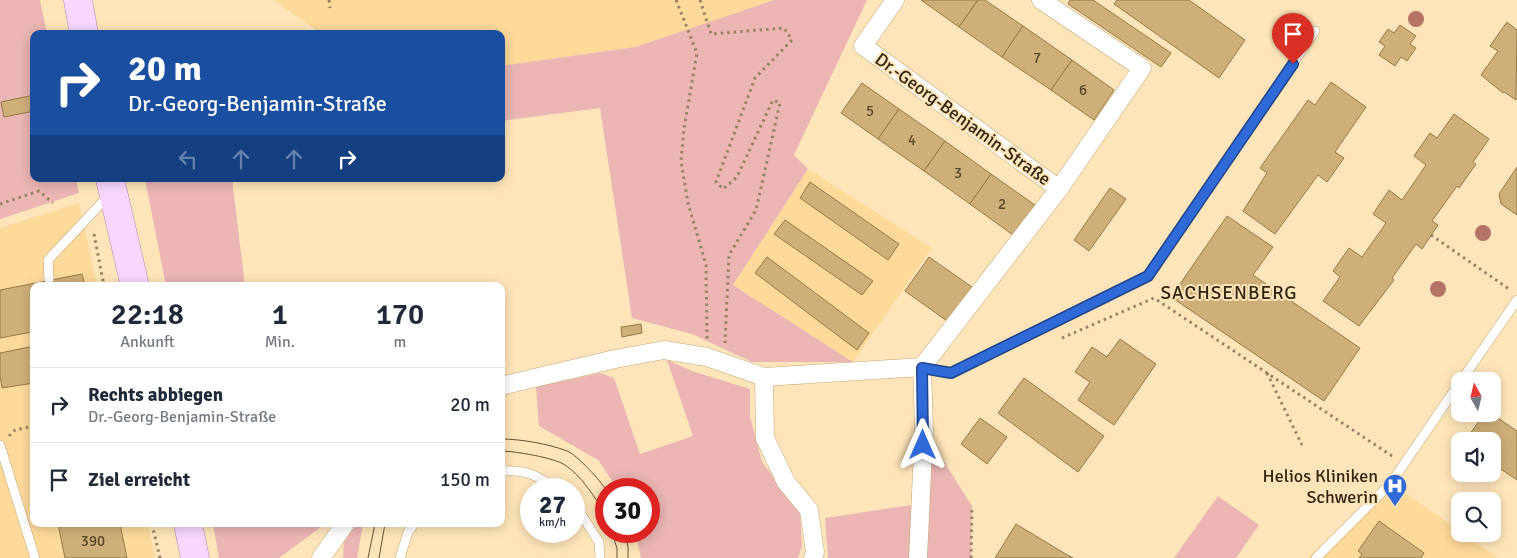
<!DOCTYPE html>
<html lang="de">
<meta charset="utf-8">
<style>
:root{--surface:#fff;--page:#f2f2f3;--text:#1f2937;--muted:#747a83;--line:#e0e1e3}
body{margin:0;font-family:Signika,sans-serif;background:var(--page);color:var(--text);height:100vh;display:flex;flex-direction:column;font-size:19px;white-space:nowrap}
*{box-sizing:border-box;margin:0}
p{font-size:16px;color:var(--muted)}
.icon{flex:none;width:28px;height:28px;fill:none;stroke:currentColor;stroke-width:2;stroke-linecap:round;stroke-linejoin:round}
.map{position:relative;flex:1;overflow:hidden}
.sheet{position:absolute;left:30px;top:282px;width:475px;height:245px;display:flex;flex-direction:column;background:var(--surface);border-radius:10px;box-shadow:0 2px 12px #0003}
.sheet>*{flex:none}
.top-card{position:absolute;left:30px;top:30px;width:475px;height:152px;border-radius:10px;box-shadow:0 2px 12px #0003;background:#1a4fa0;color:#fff;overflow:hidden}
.needle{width:32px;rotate:352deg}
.controls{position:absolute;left:1451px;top:372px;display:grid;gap:10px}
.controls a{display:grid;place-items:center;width:50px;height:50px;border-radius:10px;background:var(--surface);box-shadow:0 2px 12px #0003;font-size:25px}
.speed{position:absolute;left:520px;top:478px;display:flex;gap:10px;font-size:25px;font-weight:700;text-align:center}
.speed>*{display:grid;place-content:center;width:65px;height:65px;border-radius:50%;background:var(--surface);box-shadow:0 2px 12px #0003;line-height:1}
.speed small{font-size:12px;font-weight:400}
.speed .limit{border:8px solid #d22;background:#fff;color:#111}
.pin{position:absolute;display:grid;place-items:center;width:42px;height:42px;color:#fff;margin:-51px -21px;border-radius:50% 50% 50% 0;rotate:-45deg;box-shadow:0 0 5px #0007}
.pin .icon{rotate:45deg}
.me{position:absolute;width:55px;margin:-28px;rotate:0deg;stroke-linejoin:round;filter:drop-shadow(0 0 4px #0008)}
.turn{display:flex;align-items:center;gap:18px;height:105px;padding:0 15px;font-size:22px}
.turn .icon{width:65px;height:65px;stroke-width:2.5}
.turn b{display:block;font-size:35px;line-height:42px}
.lanes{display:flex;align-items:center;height:48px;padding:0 15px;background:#0003;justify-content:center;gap:25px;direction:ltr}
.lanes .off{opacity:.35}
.eta{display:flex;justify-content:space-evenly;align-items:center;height:85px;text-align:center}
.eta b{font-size:30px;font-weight:600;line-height:35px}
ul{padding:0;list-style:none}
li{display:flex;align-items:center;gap:15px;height:75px;padding:0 15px;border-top:1px solid var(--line)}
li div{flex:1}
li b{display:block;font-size:19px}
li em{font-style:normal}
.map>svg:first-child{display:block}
.built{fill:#fdd99a}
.green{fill:#eab5b2}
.building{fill:#ceaf79;stroke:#967a44}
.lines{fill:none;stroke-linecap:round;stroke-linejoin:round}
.lane-casing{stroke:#c3a56f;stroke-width:10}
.street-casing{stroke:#c3a56f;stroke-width:19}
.primary-casing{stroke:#b086ab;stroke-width:29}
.path{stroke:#978464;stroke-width:3;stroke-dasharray:2.5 4;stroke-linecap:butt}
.lane{stroke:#fff;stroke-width:9}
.street{stroke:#fff;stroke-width:18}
.primary{stroke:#f8d6fe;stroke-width:28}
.tram{stroke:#625237;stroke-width:1}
.tree{fill:#b47465}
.route-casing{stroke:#1f458c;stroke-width:12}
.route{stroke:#2f6ad8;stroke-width:9}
.labels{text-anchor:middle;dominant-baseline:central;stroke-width:4;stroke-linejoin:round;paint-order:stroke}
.number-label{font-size:15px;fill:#59482a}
.street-label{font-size:18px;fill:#322610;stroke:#fee5b9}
.poi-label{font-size:18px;fill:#322610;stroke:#fee5b9;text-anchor:end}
.neighbourhood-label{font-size:19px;letter-spacing:1px;fill:#322610;stroke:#fee5b9}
</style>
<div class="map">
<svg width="1517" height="558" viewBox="0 0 1517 558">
<rect width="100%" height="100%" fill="#fee5b9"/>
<g class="built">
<path d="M274 0H774L635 47 501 66V34H322Z"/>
<path d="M808 169 932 248 853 362 733 285Z"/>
<path d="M79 203 97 286H34V524H148L155 558H0V228Z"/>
<path d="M1391 483 1460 531V534H1463L1498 558H1307Z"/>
</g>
<g class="green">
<path d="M0 0H40L47 34H34V179H76L79 193 0 219Z"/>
<path d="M774 0H867L794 155 808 169 733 285 853 362H752L692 334 632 318 600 108 501 121V66L635 47Z"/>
<path d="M145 179H232L245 286H166Z"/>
<path d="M667 360 692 371 750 389V417L762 462 800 512 802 546 798 558H641L635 531H649V489H618L598 460 539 426 536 387 600 373 614 378 640 454 693 436Z"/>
<path d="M924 430 972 506 971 558H828L825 518 924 503Z"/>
<path d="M1218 496 1259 525 1236 558H1174Z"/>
<path d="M213 524H320L321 527 279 558H219Z"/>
<path d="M356 524H363L357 558H343L344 540Z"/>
</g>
<g class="building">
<path d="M921 0H978L959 27Z"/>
<path d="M978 0H985L1023 26 1002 57 959 27Z"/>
<path d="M1070 0H1093L1171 53 1161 67 1068 4Z"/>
<path d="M1117 0H1189L1245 40 1219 78 1114 4Z"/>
<path d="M1291 17 1303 25 1291 44 1279 36 1281 31 1275 27 1280 19 1287 23Z"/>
<path d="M1507 22 1517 30 1516 100 1504 92 1503 93 1481 75 1498 51 1490 46Z"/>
<path d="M1400 25 1416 36 1410 44 1416 48 1407 61 1401 57 1395 66 1379 55 1385 46 1379 42 1388 29 1394 33Z"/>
<path d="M1023 26 1072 60 1051 90 1002 57Z"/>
<path d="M1072 60 1114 90 1094 120 1051 90Z"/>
<path d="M1331 82 1366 107 1335 152 1344 158 1327 182 1318 175 1275 234 1243 211 1267 173 1260 168 1308 100 1315 105Z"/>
<path d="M862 83 899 109 878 139 841 113Z"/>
<path d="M34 95V111L4 117 1 102Z"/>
<path d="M899 109 945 141 924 171 878 139Z"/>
<path d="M1454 114 1489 139 1473 162 1476 164 1459 188 1457 186 1432 221 1438 225 1422 249 1416 244 1392 278 1394 280 1359 326 1323 301 1340 277 1333 271 1349 248 1362 257 1386 223 1373 214 1389 190 1402 200 1426 165 1414 156 1430 133 1437 138Z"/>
<path d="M945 141 991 174 970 204 924 171Z"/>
<path d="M1517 167V215L1501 204 1499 194Z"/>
<path d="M991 174 1035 205 1013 235 970 204Z"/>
<path d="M810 182 899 244 888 260 800 198Z"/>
<path d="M1110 188 1126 199 1089 251 1074 240Z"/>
<path d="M1227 216 1273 247 1253 275 1360 348 1324 401 1171 297Z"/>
<path d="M785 220 873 281 862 295 774 234Z"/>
<path d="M767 257 869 333 857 350 755 273Z"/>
<path d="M929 257 972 287 947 321 905 291Z"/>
<path d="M82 274 85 286H34V341L32 332 0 338V290Z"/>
<path d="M641 324 642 333 622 337 621 327Z"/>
<path d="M1120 339 1156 364 1114 425 1078 400 1090 382 1075 372 1092 347 1107 357Z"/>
<path d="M34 346V383L2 388 0 376V353Z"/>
<path d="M1024 378 1104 436 1078 472 998 413Z"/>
<path d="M1484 414H1492L1517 431V480L1492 463V441H1465Z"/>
<path d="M980 418 1007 437 987 464 961 444Z"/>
<path d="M1379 521 1424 553 1421 558H1359L1362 554 1358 551Z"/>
<path d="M58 524H120L127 558H65Z"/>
<path d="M1016 524 1064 553 1073 558H995Z"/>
</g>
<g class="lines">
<defs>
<g id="lane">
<path d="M49 279 48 260 109 195"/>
<path d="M922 367 951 373 1148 276 1315 31"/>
<path d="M1461 381 1517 300"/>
<path d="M0 445 35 558"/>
<path d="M501 471C524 469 538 475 555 489"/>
<path d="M574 503 599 542 600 558"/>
<path d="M400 558 408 532 414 524"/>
<path d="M1316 558 1391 483 1460 382"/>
</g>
<g id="street">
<path d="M895 0 863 46 1059 189"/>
<path d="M764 377 765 438 786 482 809 510 815 552 813 558"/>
<path d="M501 386 615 359 664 350 707 357 764 377 922 367 1059 189 1142 68 1041 0"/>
<path d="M321 558 345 524"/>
<path d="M918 558 924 430 922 367"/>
</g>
<g id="primary">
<path d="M78 0 84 34"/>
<path d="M110 179 135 286"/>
<path d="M188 524 195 558"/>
</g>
</defs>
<use href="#lane" class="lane-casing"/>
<use href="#street" class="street-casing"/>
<use href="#primary" class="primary-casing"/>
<g class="path">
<path d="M329 0 330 8"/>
<path d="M676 0 697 53 684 128 681 161 688 203 706 265 707 339"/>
<path d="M700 0 711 34 784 28 792 40 755 78 716 182 723 189 737 177 773 100 780 103 756 210 729 255 725 343"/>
<path d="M0 204 39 191 53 203"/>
<path d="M94 234 104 286"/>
<path d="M1431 235 1509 289"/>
<path d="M1062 338 1154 298 1392 456"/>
<path d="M1267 373 1302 445"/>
<path d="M9 436 15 430 34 426"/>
<path d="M152 524 160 558"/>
<path d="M971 558 972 506"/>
</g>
<use href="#lane" class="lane"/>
<use href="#street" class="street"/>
<use href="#primary" class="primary"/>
<g class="tram">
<path d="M501 439C521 439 549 444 567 451 576 454 601 481 606 490"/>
<path d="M501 451C515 451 555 458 565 465 581 475 596 499 606 515"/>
<path d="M611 531 617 548V558"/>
<path d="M625 531 628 547V558"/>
<path d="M368 558 375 524"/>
<path d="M379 558 385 524"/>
</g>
</g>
<g class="tree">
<circle cx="1416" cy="19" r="8"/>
<circle cx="1483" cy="233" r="8"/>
<circle cx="1438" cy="289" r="8"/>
</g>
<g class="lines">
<defs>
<path id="route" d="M923 445 922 368 951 373 1148 276 1293 64"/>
</defs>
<use href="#route" class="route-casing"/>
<use href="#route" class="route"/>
</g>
<defs>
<symbol id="hospital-pin" viewBox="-11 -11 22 30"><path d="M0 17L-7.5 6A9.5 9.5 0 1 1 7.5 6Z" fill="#2f6ad8" stroke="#fee5b9"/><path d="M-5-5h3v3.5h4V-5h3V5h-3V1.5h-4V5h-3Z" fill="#fff"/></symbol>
</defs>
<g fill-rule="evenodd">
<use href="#hospital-pin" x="1381" y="472" width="28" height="38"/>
</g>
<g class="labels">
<g class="number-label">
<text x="1037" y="58">7</text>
<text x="1083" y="90">6</text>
<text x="870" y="111">5</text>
<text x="912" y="140">4</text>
<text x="958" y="173">3</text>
<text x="1002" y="204">2</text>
<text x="93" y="541">390</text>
</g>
<g class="street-label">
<text transform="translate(963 119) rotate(36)">Dr.-Georg-Benjamin-Straße</text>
</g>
<g class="poi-label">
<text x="1378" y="476">Helios Kliniken<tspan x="1378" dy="21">Schwerin</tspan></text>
</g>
<g class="neighbourhood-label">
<text x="1229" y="293">SACHSENBERG</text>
</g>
</g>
</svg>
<div class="controls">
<a><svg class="needle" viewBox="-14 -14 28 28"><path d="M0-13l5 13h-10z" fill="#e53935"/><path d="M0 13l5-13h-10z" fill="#747a83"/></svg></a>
<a><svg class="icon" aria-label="sound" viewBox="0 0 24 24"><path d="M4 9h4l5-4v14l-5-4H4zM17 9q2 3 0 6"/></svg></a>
<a><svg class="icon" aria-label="search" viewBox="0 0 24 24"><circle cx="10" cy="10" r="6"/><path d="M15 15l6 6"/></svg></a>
</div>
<div class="speed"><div>27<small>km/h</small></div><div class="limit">30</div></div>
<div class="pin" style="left:1293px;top:64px;background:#d93025"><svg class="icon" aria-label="arrive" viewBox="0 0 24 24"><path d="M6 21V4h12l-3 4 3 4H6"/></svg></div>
<svg class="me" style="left:923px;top:445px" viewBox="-20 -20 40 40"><path d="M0-17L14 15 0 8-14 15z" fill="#2f6ad8" stroke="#fff" stroke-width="4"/></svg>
<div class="top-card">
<div class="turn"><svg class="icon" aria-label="right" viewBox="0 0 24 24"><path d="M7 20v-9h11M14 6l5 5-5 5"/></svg><div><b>20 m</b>Dr.-Georg-Benjamin-Straße</div></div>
<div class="lanes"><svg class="icon off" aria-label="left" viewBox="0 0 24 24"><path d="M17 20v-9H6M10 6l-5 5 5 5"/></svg><svg class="icon off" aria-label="ahead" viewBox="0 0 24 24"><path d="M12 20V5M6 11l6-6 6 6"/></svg><svg class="icon off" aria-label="ahead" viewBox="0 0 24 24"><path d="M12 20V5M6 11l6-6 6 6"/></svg><svg class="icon" aria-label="right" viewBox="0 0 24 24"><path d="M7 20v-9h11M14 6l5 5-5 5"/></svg></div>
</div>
<section class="sheet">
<div class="eta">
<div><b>22:18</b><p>Ankunft</p></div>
<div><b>1</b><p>Min.</p></div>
<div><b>170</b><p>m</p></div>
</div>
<ul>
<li><svg class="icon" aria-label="right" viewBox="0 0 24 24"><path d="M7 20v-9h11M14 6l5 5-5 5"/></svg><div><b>Rechts abbiegen</b><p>Dr.-Georg-Benjamin-Straße</p></div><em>20 m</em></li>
<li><svg class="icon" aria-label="arrive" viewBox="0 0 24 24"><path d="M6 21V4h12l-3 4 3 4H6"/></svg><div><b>Ziel erreicht</b></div><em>150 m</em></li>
</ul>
</section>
</div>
